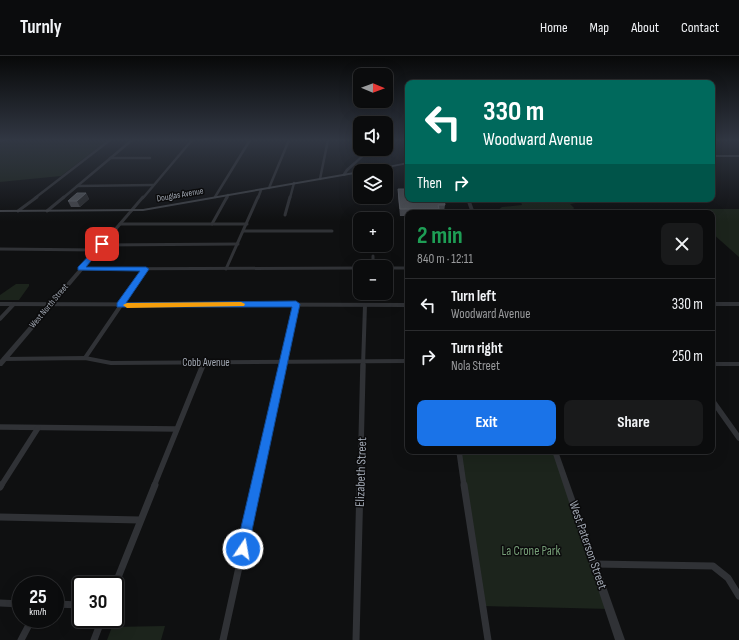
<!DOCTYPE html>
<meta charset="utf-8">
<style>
:root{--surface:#0b0c0d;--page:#191a1b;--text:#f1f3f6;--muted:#9a9b9d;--line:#2b2c2e;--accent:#1a73e8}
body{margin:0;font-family:"Sofia Sans Condensed",sans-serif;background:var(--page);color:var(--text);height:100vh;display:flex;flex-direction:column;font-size:15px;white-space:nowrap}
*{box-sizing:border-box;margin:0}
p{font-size:13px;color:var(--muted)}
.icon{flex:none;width:22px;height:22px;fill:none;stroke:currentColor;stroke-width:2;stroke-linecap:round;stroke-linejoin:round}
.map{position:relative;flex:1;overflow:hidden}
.side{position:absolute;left:405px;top:154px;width:310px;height:244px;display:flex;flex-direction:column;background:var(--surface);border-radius:8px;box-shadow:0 4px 16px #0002,0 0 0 1px var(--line)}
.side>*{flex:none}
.banner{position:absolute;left:405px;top:24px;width:310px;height:122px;border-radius:8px;box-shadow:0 4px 16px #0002,0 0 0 1px var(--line);background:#00695c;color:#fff;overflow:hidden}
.needle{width:26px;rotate:91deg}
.controls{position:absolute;left:353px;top:12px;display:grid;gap:8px}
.controls a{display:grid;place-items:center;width:40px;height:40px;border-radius:8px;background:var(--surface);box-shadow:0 4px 16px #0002,0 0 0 1px var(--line);font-size:20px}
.speed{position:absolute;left:12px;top:520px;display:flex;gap:8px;font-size:20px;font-weight:700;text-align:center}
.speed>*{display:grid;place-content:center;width:52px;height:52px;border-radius:50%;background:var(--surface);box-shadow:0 4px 16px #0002,0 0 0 1px var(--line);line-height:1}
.speed small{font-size:10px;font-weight:400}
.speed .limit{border:2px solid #111;border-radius:6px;background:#fff;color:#111}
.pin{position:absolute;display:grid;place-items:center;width:34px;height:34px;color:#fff;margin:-17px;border-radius:8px;box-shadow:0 2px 6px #0006}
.me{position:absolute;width:44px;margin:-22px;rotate:12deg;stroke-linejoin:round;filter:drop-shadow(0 0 3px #0008)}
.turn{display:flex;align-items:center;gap:14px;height:84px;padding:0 12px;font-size:18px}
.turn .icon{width:52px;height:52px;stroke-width:2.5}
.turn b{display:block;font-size:28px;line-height:34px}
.then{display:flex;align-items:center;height:38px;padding:0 12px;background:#0003;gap:8px;font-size:15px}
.round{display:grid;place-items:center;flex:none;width:42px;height:42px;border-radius:8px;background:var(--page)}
.head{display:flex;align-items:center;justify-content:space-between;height:68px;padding:0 12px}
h1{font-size:24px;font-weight:700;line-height:30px;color:#1e9e55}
.button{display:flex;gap:8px;margin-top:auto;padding:8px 12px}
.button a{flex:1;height:46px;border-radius:8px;background:var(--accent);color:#fff;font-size:16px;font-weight:700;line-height:46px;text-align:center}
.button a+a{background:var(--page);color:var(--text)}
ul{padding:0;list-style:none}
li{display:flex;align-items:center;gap:12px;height:52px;padding:0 12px;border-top:1px solid var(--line)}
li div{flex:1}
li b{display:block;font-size:15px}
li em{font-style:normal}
header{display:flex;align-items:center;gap:24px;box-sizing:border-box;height:56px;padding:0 20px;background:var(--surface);border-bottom:1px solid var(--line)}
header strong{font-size:19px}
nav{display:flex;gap:22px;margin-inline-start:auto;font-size:14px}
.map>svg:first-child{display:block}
.green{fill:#1c241c}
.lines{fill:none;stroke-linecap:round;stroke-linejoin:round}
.minor-far4{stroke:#303236;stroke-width:2.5}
.minor-far3{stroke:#303236;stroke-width:3}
.minor-far2{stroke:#303236;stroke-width:4}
.minor-far1{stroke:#303236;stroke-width:5.5}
.minor{stroke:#303236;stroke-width:7}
.tertiary{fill:#303236;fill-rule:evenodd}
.secondary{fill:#3e4146;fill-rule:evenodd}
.primary{fill:#4c4f55;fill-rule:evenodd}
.wall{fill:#45474c}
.shaded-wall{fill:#2b2d30}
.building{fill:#4f5257;stroke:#5b5f65}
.route{fill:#1a73e8;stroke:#114b97}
.slow{fill:#f59e0b}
.labels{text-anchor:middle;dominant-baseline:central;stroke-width:3;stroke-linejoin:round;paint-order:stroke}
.far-street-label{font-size:9px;fill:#a0a7b2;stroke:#0b0b0c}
.street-label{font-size:11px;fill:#a0a7b2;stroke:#0b0b0c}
.near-street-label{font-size:13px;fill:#a0a7b2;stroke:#0b0b0c}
.near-park-label{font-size:13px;fill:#769e77;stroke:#0b0b0c}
</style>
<header>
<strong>Turnly</strong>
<nav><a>Home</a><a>Map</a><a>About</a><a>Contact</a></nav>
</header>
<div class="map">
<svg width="739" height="584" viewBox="0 0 739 584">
<rect width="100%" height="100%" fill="#0f1011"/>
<g class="green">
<path d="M9 84H108L61 120 0 126V87Z"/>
<path d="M520 143H581L582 146 570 148 574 152 572 155 514 157 498 154 502 151 522 149Z"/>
<path d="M686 153H739V201L712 177V157H690Z"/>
<path d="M16 228H29V230L19 244H0V239Z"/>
<path d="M459 395H555L610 553 483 550Z"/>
<path d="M165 570 161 584H107L112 571Z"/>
</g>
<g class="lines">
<g class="minor-far4">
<path d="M110 102H150"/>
<path d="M320 123 328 84"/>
<path d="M77 130 153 129"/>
<path d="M269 132 289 84"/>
<path d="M215 141 250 84"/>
<path d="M35 142 110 84"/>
<path d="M63 142 132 84"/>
<path d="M143 142 192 84"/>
<path d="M227 142 228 139"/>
<path d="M258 142 261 134"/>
<path d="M290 142 294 127"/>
</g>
<g class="minor-far3">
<path d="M18 155 37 141"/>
<path d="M47 155 64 141"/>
<path d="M131 155 143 141"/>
<path d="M285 159 290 141"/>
<path d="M120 168H247"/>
<path d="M212 168 227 141"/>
<path d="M244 175H332"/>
<path d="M102 189 238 188"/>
<path d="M0 193 97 194"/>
<path d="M373 200V211"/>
<path d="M386 212H408"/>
<path d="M81 213 360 212"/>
<path d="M226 213 258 141"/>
<path d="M144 215 146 213"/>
</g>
<g class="minor-far2">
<path d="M0 248 408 249"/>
<path d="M712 248H739"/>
<path d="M0 263 14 248"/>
<path d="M85 302 145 214"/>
<path d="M4 303 85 302 111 307 408 305"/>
<path d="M712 308H739"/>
<path d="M203 310 204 306"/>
<path d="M283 310 296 248"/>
<path d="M363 310 365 249"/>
</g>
<g class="minor-far1">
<path d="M712 344 739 382"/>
<path d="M0 371 176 373"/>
<path d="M459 395 464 430"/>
<path d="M1 430 38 372"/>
<path d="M154 430 203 309"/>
<path d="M256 430 283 309"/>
<path d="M360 430 363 309"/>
</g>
<g class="minor">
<path d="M464 429 488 584"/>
<path d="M0 431 1 429"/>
<path d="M0 461 140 464"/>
<path d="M594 508 713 510 728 522 739 540"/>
<path d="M115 529 155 429"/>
<path d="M0 547 21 548"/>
<path d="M55 548 81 549"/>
<path d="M21 584 32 563"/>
<path d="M94 584 102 563"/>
<path d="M223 584 257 429"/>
<path d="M356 584 360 429"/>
</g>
<g class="tertiary">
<path d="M369 93H372L348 115 345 120H343L342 119 346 113Z"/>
<path d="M466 143H470L475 157H471Z"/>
<path d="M130 154 133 155 2 310H0V304Z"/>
<path d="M552 395H558L625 584H615Z"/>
</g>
<g class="secondary">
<rect x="712" y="99" width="27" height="2"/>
<path d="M408 106V108L371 115H364Z"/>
<path d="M360 115V117L143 155 0 156V154L143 153Z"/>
</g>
<path class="primary" d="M0 84H8L0 86Z"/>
</g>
<g class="wall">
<path d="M398 133 445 149 444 156H438V157H408V160H400L398 141Z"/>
<path d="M86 137 89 143 80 151H71L68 145Z"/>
</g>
<path class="shaded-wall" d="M86 137 89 143 80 151 77 145Z"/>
<g class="building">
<path d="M398 133H408V143H444L445 149H438L439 153H400Z"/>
<path d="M77 137H86L77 145H68Z"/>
</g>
<linearGradient id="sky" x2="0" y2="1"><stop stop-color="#080909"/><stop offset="0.51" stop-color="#313743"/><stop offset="1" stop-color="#313743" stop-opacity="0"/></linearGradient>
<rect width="739" height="165" fill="url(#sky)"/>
<path class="route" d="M102 186 105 188 86 211H146L149 213 126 247 296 245 300 248 247 498 243 500 238 498 236 493 292 251H117V247L140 215 78 214V211Z"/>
<path class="slow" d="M241 246 245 248 244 250 127 252 123 249 127 247Z"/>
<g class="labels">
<g class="far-street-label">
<text transform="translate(180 139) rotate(-10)">Douglas Avenue</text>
<text transform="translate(49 250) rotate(-50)">West North Street</text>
</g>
<g class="street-label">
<text x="206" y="306">Cobb Avenue</text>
</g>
<g class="near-street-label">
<text transform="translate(361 416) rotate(-88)">Elizabeth Street</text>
<text transform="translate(588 489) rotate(71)">West Paterson Street</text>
</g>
<g class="near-park-label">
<text x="531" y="495">La Crone Park</text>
</g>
</g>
</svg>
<div class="controls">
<a><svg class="needle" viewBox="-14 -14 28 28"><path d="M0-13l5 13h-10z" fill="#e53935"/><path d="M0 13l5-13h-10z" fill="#9a9b9d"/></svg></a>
<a><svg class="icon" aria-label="sound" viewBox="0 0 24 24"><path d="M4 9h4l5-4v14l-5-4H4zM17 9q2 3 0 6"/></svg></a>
<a><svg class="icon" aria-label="layers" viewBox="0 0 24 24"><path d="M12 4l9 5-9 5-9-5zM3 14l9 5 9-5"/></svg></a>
<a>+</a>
<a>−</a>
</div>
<div class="speed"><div>25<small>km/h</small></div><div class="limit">30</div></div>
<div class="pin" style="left:102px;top:188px;background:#d93025"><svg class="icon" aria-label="arrive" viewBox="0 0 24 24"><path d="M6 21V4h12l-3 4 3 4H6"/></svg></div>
<svg class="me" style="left:243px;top:493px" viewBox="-20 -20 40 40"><circle r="17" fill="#1a73e8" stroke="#fff" stroke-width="3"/><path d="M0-11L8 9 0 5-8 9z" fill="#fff"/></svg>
<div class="banner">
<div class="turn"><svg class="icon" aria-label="left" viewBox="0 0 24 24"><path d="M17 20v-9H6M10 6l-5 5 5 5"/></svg><div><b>330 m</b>Woodward Avenue</div></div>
<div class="then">Then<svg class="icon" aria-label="right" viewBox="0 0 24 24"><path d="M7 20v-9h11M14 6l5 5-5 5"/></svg></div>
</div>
<section class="side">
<div class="head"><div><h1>2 min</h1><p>840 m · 12:11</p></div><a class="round"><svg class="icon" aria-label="close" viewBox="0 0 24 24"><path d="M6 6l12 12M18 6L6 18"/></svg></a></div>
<ul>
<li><svg class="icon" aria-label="left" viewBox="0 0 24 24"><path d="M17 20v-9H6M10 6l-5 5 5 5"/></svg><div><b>Turn left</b><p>Woodward Avenue</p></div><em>330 m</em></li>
<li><svg class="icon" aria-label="right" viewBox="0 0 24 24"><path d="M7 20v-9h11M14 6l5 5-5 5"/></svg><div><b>Turn right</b><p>Nola Street</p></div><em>250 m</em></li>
</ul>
<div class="button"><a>Exit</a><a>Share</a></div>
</section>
</div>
